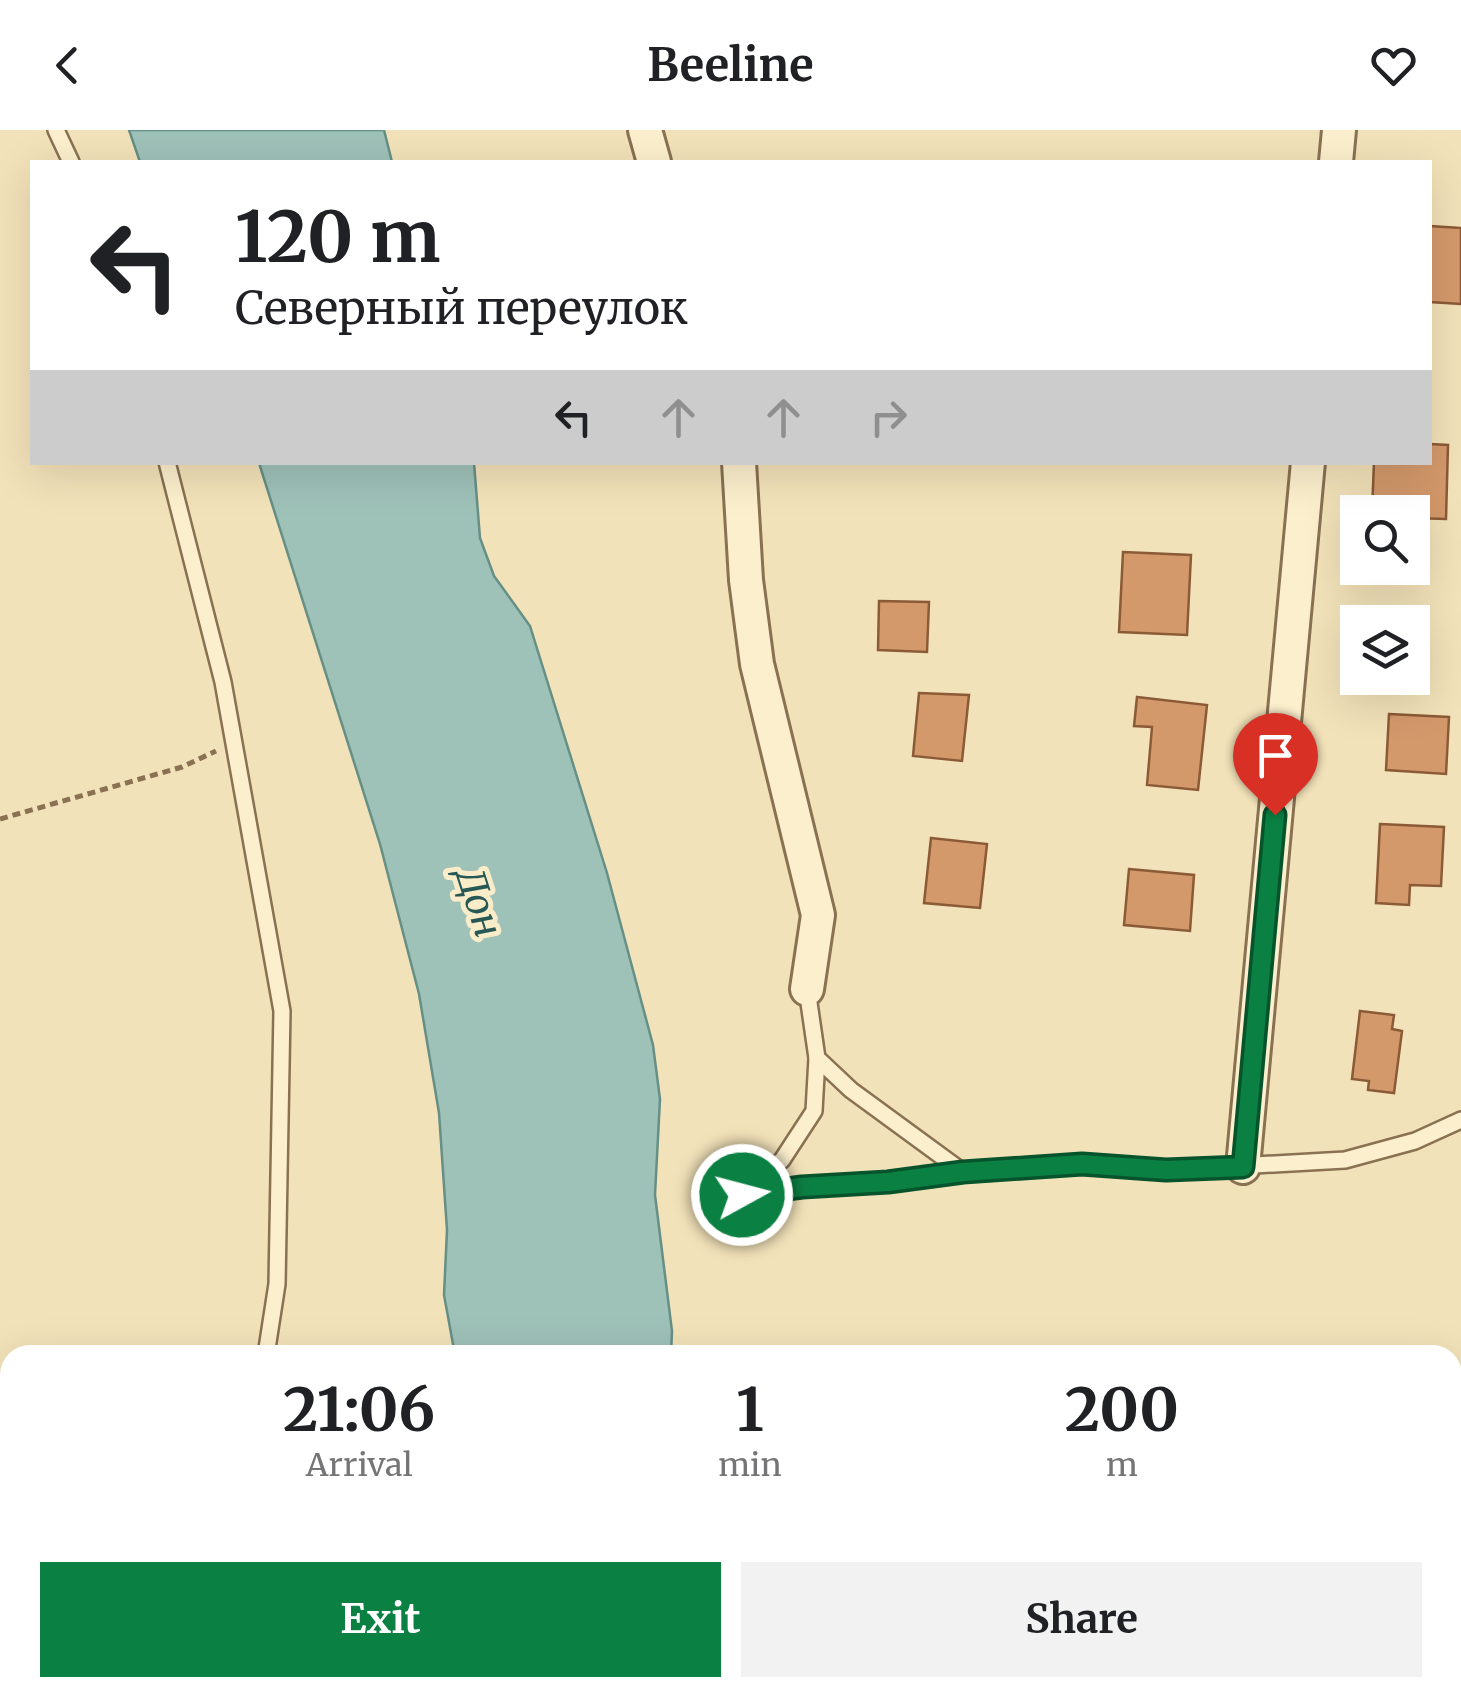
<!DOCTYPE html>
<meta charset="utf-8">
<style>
:root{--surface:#fff;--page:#f2f2f2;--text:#202124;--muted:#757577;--accent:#0b8043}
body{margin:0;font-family:Merriweather,serif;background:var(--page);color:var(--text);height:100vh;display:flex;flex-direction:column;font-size:38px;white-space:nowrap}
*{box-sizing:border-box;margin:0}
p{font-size:32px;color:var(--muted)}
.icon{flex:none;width:55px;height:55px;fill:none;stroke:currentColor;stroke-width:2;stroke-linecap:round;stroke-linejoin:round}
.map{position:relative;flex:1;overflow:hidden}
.drawer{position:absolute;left:0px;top:1215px;width:1462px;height:352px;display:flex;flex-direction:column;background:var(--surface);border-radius:30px 30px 0 0;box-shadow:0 10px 40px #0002}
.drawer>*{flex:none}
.banner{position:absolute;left:30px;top:30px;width:1402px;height:305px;border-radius:0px;box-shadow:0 10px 40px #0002;background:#fff;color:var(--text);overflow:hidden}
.controls{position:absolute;left:1340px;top:365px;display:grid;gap:20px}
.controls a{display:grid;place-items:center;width:90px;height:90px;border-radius:0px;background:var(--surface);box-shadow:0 10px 40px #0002;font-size:50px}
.pin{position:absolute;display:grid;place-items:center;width:85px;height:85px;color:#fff;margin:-102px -42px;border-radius:50% 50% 50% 0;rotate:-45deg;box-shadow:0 0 10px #0007}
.pin .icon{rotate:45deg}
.me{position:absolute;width:110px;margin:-55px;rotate:83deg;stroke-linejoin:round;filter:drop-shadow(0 0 8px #0008)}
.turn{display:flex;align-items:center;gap:35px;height:210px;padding:0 40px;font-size:45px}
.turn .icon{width:130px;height:130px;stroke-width:2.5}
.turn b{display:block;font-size:70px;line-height:85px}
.lanes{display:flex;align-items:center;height:95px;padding:0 40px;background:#0003;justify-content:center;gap:50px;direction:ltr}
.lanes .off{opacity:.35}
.eta{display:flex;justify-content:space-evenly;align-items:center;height:170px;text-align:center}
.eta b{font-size:60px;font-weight:700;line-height:70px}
.cta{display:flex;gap:20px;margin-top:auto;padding:20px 40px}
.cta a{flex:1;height:115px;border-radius:0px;background:var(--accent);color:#fff;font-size:40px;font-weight:700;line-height:115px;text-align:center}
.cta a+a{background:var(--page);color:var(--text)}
header{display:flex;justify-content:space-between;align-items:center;height:130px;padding:0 40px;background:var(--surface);font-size:45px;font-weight:700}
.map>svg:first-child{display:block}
.water{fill:#9ec1b8;stroke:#668f86;stroke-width:2.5}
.building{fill:#d4996b;stroke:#8b5a36;stroke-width:2.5}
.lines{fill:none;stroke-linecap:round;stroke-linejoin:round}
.lane-casing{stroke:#897152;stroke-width:20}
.street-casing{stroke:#897152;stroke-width:38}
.path{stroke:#897152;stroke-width:5;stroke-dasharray:8 5;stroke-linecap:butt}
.lane{stroke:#fcefcd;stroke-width:15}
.street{stroke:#fcefcd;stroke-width:32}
.route-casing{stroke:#07532c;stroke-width:25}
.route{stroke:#0b8043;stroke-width:18}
.labels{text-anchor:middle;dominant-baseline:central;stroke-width:10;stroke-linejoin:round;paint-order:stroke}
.water-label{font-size:38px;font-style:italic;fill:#275856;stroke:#f9ecc9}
</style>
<header><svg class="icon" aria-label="back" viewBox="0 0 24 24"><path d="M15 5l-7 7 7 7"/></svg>Beeline<svg class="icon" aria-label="heart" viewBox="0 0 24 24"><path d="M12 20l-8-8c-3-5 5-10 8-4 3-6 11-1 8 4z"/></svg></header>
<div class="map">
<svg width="1461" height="1567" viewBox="0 0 1461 1567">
<rect width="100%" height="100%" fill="#f2e2b9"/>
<g class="water">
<path d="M129 0H384L392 32H140Z"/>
<path d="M259 333H474L480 408 494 446 530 496 607 743 653 915 660 969 655 1065 672 1201 671 1225H455L444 1165 447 1100 439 983 419 864 380 714Z"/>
<path d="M475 1558H653L652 1567H474Z"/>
</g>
<g class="building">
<path d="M1430 96 1461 98V174L1430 172Z"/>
<path d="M1430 314 1448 315 1446 389 1412 388V382H1372L1374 332H1430Z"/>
<path d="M1123 422 1191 425 1187 505 1119 502Z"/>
<path d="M879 471 929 472 927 522 878 520Z"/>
<path d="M1368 485 1423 488 1419 558 1363 554V548H1412V492H1367Z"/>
<path d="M919 563 969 565 962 631 913 626Z"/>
<path d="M1137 567 1207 575 1198 660 1147 655 1152 597 1134 596Z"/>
<path d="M1389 584 1449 587 1446 644 1386 640Z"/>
<path d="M1380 694 1444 697 1441 756 1410 755 1409 775 1376 773Z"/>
<path d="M931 708 987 714 980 778 924 773Z"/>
<path d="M1129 739 1194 745 1190 801 1124 795Z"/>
<path d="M1360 881 1394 885 1392 899 1402 901 1394 963 1368 960 1369 951 1352 949Z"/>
</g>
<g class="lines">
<defs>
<g id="lane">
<path d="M56 0 71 32"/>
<path d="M167 332 223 552 282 881 277 1154 266 1225"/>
<path d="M807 859 817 928 851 960 963 1042"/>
<path d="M741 1065 782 1030 814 981 817 928"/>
<path d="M709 1069 802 1057 1082 1034 1166 1040 1345 1030 1415 1011 1461 990"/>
<path d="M157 1567 164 1558"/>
</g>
<g id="street">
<path d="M645 0 654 32"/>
<path d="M1336 32 1339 0"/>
<path d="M739 332 746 450 757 534 818 785 807 859"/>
<path d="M1243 1037 1308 332"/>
</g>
</defs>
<use href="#lane" class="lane-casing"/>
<use href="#street" class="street-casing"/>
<g class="path">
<path d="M0 689 182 637 216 621"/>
<path d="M0 1461 10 1469"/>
<path d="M68 1567 69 1558"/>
</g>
<use href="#lane" class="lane"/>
<use href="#street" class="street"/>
</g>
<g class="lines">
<defs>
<path id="route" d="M742 1065 802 1057 888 1052 963 1042 1082 1034 1166 1040 1243 1037 1275 685"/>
</defs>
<use href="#route" class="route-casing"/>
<use href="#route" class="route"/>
</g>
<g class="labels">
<g class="water-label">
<text transform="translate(479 772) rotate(72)">Дон</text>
</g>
</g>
</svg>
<div class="controls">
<a><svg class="icon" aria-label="search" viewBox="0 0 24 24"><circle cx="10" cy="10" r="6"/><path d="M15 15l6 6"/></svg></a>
<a><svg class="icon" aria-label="layers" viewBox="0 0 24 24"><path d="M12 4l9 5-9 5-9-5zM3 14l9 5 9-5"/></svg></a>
</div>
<div class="pin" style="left:1275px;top:685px;background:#d93025"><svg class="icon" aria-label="arrive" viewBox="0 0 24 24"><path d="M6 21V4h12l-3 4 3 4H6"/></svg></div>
<svg class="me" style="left:742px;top:1065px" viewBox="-20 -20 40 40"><circle r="17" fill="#0b8043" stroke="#fff" stroke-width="3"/><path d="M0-11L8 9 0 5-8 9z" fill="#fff"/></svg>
<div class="banner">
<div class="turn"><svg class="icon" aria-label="left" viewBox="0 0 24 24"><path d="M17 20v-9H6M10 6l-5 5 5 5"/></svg><div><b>120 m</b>Северный переулок</div></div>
<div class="lanes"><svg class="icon" aria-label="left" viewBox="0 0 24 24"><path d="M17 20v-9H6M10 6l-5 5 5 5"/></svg><svg class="icon off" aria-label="ahead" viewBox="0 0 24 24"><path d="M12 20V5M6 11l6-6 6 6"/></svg><svg class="icon off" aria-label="ahead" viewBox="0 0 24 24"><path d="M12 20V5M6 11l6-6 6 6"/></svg><svg class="icon off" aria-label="right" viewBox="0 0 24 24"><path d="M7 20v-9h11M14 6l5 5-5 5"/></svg></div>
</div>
<section class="drawer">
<div class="eta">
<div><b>21:06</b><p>Arrival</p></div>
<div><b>1</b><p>min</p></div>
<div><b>200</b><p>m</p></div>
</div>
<div class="cta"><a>Exit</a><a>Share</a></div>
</section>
</div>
